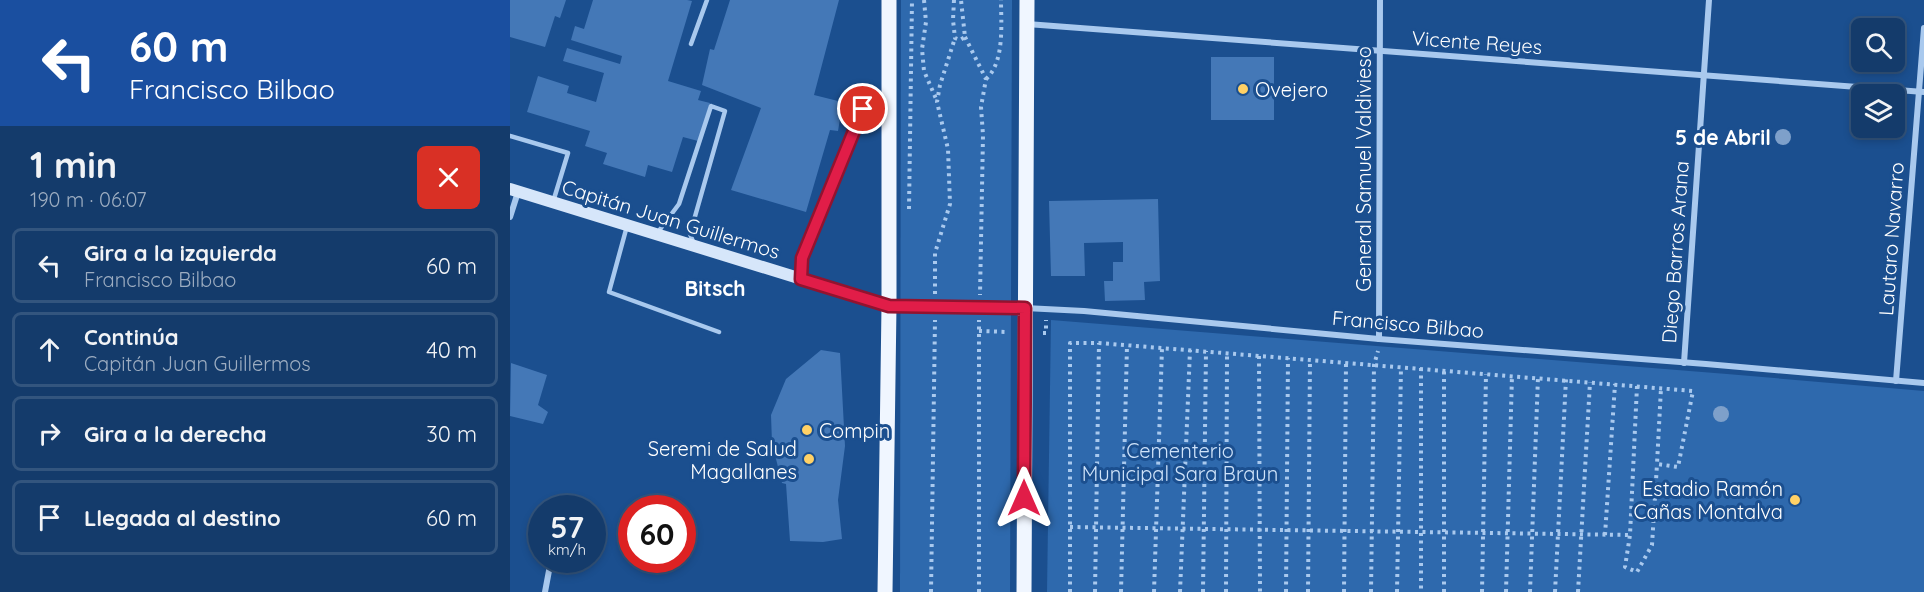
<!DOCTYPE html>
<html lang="es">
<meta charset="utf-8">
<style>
:root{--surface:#143b6b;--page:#1d4271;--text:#f1f3f6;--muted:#9dadc1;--line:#33557e}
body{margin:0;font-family:Quicksand,sans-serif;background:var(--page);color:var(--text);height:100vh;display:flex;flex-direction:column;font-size:22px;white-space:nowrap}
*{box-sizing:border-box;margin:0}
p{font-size:20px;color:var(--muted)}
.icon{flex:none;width:33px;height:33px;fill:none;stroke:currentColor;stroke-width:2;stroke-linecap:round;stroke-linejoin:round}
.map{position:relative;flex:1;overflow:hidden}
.side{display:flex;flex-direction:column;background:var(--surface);width:510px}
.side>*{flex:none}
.guide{background:#1a4fa0;color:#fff;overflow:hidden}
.fabs{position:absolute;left:1341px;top:18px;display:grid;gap:12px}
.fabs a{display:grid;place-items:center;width:54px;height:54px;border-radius:9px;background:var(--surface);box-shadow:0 3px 9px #0003,0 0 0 2px var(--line);font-size:30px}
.speed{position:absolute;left:18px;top:495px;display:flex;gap:12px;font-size:30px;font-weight:700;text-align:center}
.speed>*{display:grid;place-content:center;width:78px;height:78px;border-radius:50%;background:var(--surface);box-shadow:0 3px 9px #0003,0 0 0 2px var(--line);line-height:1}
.speed small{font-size:15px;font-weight:400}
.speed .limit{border:9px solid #d22;background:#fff;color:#111}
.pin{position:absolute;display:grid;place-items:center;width:51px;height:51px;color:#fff;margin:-26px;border:3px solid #fff;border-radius:50%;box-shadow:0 2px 6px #0007}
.me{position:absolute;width:66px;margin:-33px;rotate:0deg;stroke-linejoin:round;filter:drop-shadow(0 0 4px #0008)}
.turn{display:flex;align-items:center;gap:21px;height:126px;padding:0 30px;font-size:27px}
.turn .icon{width:78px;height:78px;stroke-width:2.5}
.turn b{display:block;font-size:42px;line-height:51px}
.round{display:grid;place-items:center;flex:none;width:63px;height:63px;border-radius:9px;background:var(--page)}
.head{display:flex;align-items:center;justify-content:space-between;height:102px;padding:0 30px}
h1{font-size:36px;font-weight:800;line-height:45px}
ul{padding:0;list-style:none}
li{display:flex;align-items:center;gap:18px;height:75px;margin:0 12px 9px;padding:0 18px;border:3px solid var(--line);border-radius:9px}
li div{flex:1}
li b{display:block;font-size:22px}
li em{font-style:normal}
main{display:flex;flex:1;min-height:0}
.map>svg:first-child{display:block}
.green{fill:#2e69ad}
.building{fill:#4478b7}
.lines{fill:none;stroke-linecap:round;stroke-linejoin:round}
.path{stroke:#a9c9ee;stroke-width:4;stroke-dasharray:3 4.5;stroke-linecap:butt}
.lane{stroke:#a9c9ee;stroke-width:4.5}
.street{stroke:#a9c9ee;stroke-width:6}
.secondary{stroke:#d6e6fa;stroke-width:12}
.primary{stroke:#f0f6ff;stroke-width:15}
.tree{fill:#7ea0ca}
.route-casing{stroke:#92132f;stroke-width:15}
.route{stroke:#e11d48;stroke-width:10}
.poi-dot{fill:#ffd166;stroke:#1b4f8f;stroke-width:2}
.labels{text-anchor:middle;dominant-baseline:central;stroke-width:6;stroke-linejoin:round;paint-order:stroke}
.street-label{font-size:20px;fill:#fff;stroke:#1b4f8f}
.poi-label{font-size:20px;fill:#fff;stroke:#1b4f8f;text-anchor:start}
.park-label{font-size:20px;fill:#cfe3fa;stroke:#1b4f8f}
.neighbourhood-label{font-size:21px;font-weight:bold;fill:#fff;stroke:#1b4f8f}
</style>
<main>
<section class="side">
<div class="guide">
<div class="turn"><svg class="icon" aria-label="left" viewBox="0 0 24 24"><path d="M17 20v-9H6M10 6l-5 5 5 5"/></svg><div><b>60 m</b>Francisco Bilbao</div></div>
</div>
<div class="head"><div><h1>1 min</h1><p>190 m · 06:07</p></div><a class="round" style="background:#d93025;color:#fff"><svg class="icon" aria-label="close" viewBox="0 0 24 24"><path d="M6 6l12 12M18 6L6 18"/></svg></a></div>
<ul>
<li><svg class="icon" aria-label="left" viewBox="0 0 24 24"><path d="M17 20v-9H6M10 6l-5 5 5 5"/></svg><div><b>Gira a la izquierda</b><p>Francisco Bilbao</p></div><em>60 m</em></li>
<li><svg class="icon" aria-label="ahead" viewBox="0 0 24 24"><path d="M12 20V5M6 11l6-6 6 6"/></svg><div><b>Continúa</b><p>Capitán Juan Guillermos</p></div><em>40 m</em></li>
<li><svg class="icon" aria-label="right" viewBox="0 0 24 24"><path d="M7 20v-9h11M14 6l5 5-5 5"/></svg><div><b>Gira a la derecha</b></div><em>30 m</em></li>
<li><svg class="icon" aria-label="arrive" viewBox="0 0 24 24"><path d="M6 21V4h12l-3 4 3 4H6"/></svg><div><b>Llegada al destino</b></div><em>60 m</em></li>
</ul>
</section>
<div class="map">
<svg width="1414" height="592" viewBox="0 0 1414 592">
<rect width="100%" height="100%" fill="#1b4f8f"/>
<g class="green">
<path d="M391 0H502L500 592H390Z"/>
<path d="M541 320 1217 374 1414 391V592H537Z"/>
</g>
<g class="building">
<path d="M0 0H56L50 18 45 16 35 47 0 37Z"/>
<path d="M83 0H177L182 1 158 81 191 91 188 100 200 103 188 141 173 137 162 172 138 165 135 177 93 164 97 153 75 146 80 131 17 112 28 76 59 86 57 93 86 102 94 73 53 61 57 48 110 64 112 56 61 40 65 26 74 29Z"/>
<path d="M220 0H329L304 95 332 102V107L328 131 320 130 296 212 221 190 251 108 192 85 200 49 204 50Z"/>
<rect x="701" y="57" width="63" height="63"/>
<path d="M648 199 650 281 634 282 635 300 595 301 594 281H603V262H613V242L574 243 575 276H541L539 201Z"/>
<path d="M311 350 330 353 335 446 328 500 332 539 313 542 280 541 276 484 272 483 262 443 261 415 276 379Z"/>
<path d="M1 363 37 375 28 405 38 412 33 424 0 416Z"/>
</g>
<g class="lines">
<g class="path">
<path d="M414 0 416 22 412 49 414 71 427 101"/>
<path d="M444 0 443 20 445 38 450 40 455 37 451 0"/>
<path d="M455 37 476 79 471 107 473 135 470 295"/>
<path d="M476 79C495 62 491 23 491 0"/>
<path d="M399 209 402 0"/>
<path d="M425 294V253L440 204 438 149 427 102 430 85 445 38"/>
<path d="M469 331 498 332"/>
<path d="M533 333H536V320"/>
<path d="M749 356 750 592"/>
<path d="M911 368V592"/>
<path d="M1127 386 1120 535 1115 567 1127 572 1142 545 1147 464"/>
<path d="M560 527 1120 535"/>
<path d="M1095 535 1105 384"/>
<path d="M421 592 425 320"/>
<path d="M469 592V320"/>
<path d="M560 592V343H589L1183 391 1168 467 1147 464 1151 388"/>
<path d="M585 592 589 343"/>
<path d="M611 592 617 345"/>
<path d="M644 592 652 348"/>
<path d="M670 592 680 350"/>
<path d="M693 592 696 351"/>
<path d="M716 592 717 356"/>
<path d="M776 592 778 358"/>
<path d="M798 592 800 360"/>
<path d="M834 592 836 362"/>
<path d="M861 592 864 365 868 351"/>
<path d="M887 592 891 367"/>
<path d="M934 592V370"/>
<path d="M972 592 976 374"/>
<path d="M996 592 1002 375"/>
<path d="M1020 592 1028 377"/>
<path d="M1045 592 1056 379"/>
<path d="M1068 592 1080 382"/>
</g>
<g class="lane">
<path d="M181 44 197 0"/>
<path d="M0 136 58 153 43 202"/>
<path d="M117 226 99 292 209 332"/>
<path d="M148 232 169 204 201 106 215 111 180 234 184 244"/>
<path d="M291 278 292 258 353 109 376 107"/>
</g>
<g class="street">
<path d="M517 24 1414 92"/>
<path d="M0 217 8 192"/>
<path d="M380 306 515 308 574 311 869 339 1196 364 1414 383"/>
<path d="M869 339 870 0"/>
<path d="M1174 363 1199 0"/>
<path d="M1386 381 1414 28"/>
<path d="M35 592 41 560"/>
</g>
<path class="secondary" d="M0 189 379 306"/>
<g class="primary">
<path d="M375 592 379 306V0"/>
<path d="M514 592 517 0"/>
</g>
</g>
<g class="tree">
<circle cx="1273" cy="137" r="8"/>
<circle cx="1211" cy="414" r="8"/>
</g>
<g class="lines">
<defs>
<path id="route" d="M353 109 292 258 291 279 379 306 515 308 514 498"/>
</defs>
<use href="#route" class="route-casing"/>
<use href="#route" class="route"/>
</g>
<g class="poi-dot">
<circle cx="733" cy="89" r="6"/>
<circle cx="297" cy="430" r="6"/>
<circle cx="299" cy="459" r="6"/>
<circle cx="1285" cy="500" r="6"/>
</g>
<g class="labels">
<g class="street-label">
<text transform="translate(967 42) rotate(4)">Vicente Reyes</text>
<text transform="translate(853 169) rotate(-90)">General Samuel Valdivieso</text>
<text transform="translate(161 219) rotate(17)">Capitán Juan Guillermos</text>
<text transform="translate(1381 239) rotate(-86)">Lautaro Navarro</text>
<text transform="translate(1165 252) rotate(-86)">Diego Barros Arana</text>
<text transform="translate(898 324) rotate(5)">Francisco Bilbao</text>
</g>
<g class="poi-label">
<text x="745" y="89">Ovejero</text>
<text x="309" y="430">Compin</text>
<text x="287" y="448" text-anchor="end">Seremi de Salud<tspan x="287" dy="23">Magallanes</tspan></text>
<text x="1273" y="488" text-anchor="end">Estadio Ramón<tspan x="1273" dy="23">Cañas Montalva</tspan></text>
</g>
<g class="park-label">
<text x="670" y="450">Cementerio<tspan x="670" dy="23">Municipal Sara Braun</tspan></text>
</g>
<g class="neighbourhood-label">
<text x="1213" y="137">5 de Abril</text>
<text x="205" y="288">Bitsch</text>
</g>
</g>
</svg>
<div class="fabs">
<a><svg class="icon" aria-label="search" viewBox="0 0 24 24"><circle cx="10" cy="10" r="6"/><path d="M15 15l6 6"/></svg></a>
<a><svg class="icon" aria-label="layers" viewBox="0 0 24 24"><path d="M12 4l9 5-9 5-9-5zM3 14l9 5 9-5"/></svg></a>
</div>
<div class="speed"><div>57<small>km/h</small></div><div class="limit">60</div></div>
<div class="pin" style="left:353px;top:109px;background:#d93025"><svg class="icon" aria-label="arrive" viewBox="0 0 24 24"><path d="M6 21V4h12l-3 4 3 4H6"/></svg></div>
<svg class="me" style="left:514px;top:498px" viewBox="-20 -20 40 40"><path d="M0-17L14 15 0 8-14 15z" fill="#e11d48" stroke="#fff" stroke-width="4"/></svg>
</div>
</main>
